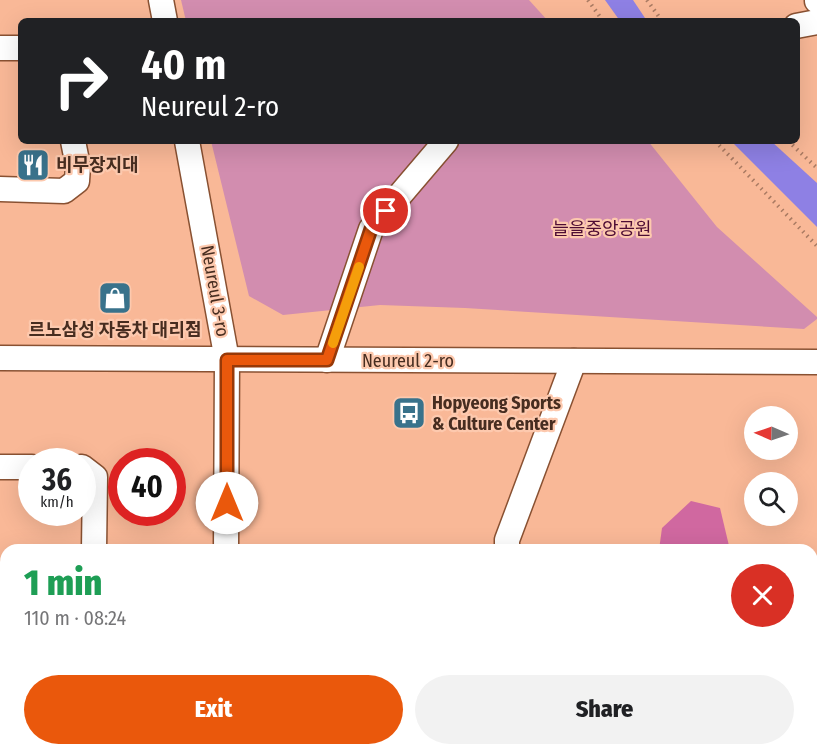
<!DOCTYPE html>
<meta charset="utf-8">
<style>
:root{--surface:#fff;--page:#f2f2f2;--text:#202124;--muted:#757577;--accent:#ea580c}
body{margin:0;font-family:"Fira Sans Condensed","Noto Sans KR",sans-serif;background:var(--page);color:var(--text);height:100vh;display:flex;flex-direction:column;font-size:22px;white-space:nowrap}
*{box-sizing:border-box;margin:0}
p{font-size:20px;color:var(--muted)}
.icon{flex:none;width:33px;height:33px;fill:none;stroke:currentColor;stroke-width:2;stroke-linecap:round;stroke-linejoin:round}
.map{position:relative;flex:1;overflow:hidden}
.panel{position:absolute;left:0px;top:544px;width:818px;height:212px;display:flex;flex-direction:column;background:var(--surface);border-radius:18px 18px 0 0;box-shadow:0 6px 24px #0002}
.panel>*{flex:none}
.top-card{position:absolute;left:18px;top:18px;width:782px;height:126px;border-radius:9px;box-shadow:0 6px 24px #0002;background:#202124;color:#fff;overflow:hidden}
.needle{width:39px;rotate:272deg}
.tools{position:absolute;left:744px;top:406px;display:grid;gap:12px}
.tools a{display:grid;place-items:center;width:54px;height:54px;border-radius:50%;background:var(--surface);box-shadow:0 6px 24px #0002;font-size:30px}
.speed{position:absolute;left:18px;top:448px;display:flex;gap:12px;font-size:30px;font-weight:700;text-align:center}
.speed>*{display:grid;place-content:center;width:78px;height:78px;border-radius:50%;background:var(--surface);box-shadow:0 6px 24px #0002;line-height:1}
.speed small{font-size:15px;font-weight:400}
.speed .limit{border:9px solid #d22;background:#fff;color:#111}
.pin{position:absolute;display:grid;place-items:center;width:51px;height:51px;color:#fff;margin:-26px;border:3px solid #fff;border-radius:50%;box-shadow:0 2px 6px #0007}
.me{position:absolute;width:66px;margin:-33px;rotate:0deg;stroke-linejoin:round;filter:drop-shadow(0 0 4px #0008)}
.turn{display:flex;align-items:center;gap:21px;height:126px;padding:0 24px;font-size:27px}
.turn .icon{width:78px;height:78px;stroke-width:2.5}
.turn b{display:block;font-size:42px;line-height:51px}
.round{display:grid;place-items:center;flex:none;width:63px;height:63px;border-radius:32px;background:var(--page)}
.headline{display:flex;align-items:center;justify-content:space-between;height:102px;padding:0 24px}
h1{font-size:36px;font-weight:800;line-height:45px;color:#1e9e55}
.button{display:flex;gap:12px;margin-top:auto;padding:12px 24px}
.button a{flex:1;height:69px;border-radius:36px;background:var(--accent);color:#fff;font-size:24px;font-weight:800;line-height:69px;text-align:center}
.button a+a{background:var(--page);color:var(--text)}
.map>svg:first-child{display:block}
.built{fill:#f6ae89}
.green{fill:#d28daf}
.forest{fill:#d068a0}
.water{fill:#8e80e4}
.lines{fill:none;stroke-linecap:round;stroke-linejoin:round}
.minor-casing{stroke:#895132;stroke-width:27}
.path{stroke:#a97a62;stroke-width:4;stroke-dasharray:1.5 4.5;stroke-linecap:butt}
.minor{stroke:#fff;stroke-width:24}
.route-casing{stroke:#983908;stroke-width:15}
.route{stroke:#ea580c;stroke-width:10}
.slow{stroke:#f59e0b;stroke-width:10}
.labels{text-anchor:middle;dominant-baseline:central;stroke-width:4.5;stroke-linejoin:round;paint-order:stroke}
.poi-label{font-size:18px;font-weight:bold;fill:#472d20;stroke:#fdc9ae;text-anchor:start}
.park-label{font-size:18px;fill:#4e0c34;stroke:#fdc9ae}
.street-label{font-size:18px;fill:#472d20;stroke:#fdc9ae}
</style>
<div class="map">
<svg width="817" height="755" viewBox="0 0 817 755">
<rect width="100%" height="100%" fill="#f9b897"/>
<path class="built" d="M0 722H6V750H188V755H0Z"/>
<g class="green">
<path d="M181 0H529L548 21H186Z"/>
<path d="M211 141H648L717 227 817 317V319L804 329 465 308 380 305 283 315 249 296Z"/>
</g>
<g class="forest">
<path d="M691 501 720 508 730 550H659L662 528Z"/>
<path d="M812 605 817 607V755H652V750H812Z"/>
</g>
<g class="water">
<path d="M605 0H633L647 21H620Z"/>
<path d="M731 141H771L817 183V227Z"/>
</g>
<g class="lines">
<defs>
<g id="minor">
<path d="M161 0 165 21"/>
<path d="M817 0V1"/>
<path d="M796 26 817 22"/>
<path d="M0 48H21"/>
<path d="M187 141 227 360 226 550"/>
<path d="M0 189 64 191 77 181 78 166 73 141"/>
<path d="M0 358 817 362"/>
<path d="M327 360 371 229 446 141"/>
<path d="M0 467H32"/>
<path d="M82 467 95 477 94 550"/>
<path d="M507 550V540L574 361"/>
<path d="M0 594H6"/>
<path d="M0 703H6"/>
<path d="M508 750V755"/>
<path d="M225 755V750"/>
</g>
</defs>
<use href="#minor" class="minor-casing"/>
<g class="path">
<path d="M588 0 603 21"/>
<path d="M647 0 662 21"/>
<path d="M715 141 817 246"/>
<path d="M788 141 817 168"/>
</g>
<use href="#minor" class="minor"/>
</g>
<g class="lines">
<defs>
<path id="route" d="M227 503V360H327L371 229 386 211"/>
</defs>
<use href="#route" class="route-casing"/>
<use href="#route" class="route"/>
<path class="slow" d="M333 343 359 267"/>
</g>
<defs>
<symbol id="restaurant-square" viewBox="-11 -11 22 22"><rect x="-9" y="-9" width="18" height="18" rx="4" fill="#39728b" stroke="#fdc9ae"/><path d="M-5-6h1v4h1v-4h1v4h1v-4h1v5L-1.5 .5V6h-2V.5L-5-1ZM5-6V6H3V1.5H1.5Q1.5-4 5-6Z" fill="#fff"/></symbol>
<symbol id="shop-square" viewBox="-11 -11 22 22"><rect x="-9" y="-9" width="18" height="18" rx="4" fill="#39728b" stroke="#fdc9ae"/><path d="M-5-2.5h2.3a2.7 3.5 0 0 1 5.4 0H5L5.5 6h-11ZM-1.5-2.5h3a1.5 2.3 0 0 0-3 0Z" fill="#fff"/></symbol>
<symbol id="bus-square" viewBox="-11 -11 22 22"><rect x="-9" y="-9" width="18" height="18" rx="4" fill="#39728b" stroke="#fdc9ae"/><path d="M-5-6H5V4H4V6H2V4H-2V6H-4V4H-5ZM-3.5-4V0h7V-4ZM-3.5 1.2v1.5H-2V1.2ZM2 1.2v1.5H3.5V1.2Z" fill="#fff"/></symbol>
</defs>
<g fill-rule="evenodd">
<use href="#restaurant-square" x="14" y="146" width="38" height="38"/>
<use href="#shop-square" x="96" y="279" width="38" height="38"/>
<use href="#bus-square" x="390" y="394" width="38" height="38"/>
</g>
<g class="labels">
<g class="poi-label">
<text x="56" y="165">비무장지대</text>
<text x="115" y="330" text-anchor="middle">르노삼성 자동차 대리점</text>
<text x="432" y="403">Hopyeong Sports<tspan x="432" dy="21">&amp; Culture Center</tspan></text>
</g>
<g class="park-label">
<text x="602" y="229">늘을중앙공원</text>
</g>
<g class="street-label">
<text transform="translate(215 291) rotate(80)">Neureul 3-ro</text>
<text x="408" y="361">Neureul 2-ro</text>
</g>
</g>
</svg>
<div class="tools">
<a><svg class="needle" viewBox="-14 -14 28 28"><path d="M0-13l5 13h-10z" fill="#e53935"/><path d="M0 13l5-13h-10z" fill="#757577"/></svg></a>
<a><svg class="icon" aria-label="search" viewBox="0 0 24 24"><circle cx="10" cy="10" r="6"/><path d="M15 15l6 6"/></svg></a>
</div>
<div class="speed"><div>36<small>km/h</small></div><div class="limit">40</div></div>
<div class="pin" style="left:386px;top:211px;background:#d93025"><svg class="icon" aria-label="arrive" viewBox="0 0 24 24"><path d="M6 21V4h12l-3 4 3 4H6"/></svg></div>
<svg class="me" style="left:227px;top:503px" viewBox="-20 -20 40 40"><circle r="19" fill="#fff"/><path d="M0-13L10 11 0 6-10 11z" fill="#ea580c"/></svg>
<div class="top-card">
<div class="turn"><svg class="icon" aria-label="right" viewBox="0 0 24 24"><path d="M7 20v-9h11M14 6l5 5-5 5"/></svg><div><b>40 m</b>Neureul 2-ro</div></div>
</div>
<section class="panel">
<div class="headline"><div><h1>1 min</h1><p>110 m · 08:24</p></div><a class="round" style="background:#d93025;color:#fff"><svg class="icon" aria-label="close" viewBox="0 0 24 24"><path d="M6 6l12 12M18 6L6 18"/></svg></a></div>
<div class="button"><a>Exit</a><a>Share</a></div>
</section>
</div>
